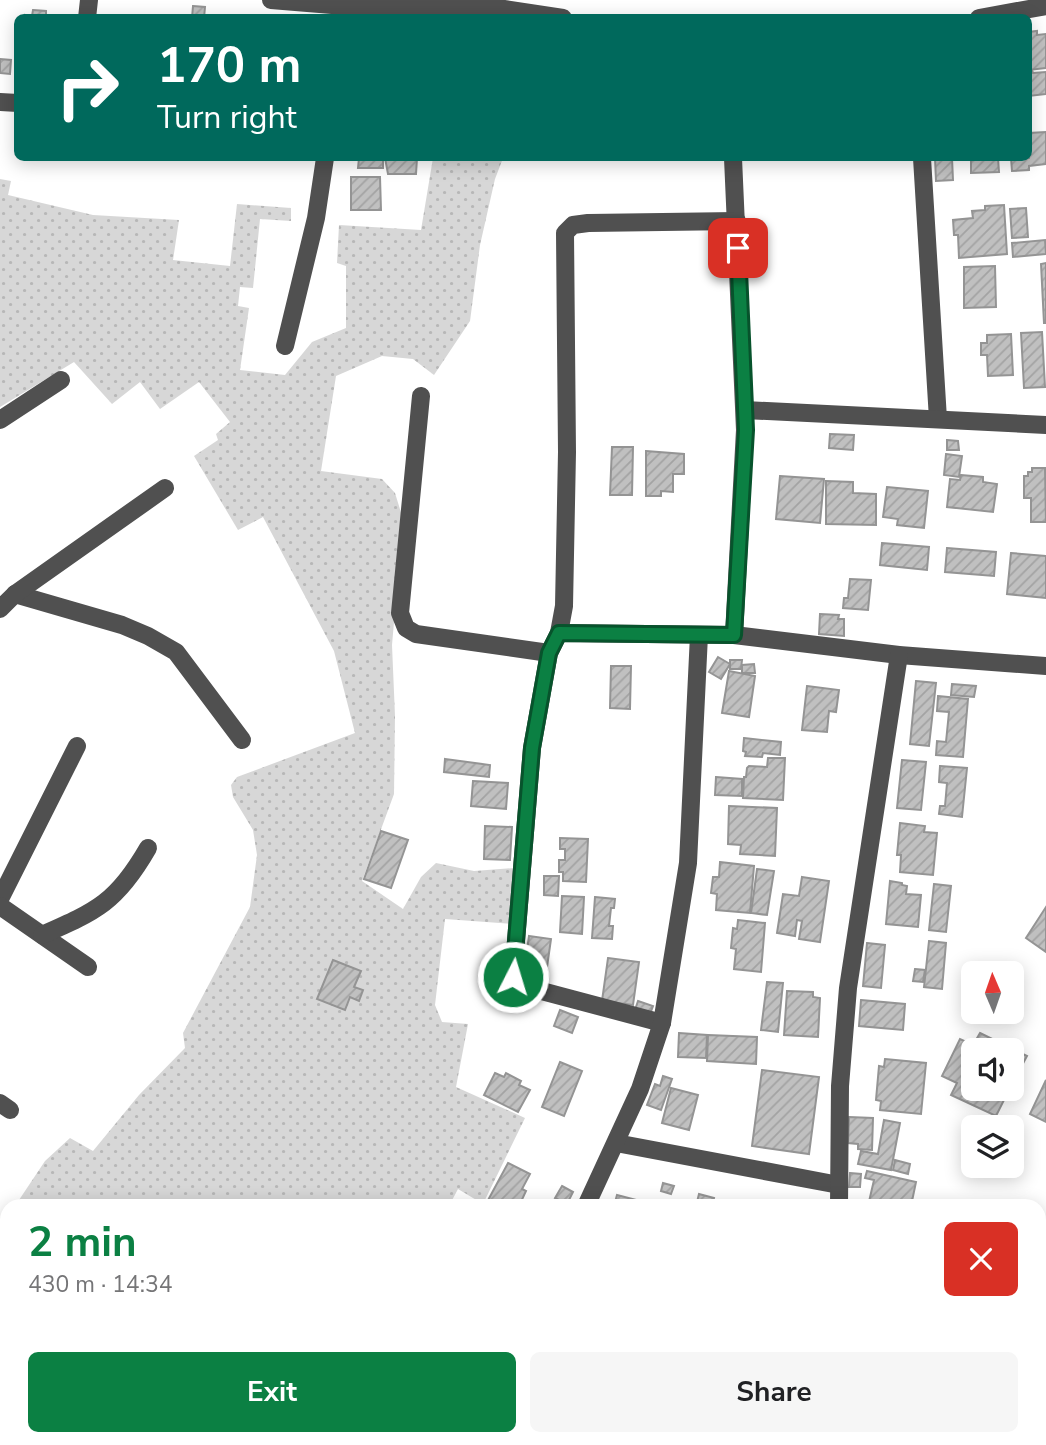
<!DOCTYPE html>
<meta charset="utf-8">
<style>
:root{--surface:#fff;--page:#f6f6f6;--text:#202124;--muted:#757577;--accent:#0b8043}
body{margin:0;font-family:"Nunito Sans",sans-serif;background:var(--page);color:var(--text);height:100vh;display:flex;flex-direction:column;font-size:26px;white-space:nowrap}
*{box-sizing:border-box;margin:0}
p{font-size:23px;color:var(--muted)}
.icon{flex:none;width:38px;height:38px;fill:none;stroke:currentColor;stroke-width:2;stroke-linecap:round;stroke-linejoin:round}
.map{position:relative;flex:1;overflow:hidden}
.side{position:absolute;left:0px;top:1199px;width:1046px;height:247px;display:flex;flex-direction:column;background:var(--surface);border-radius:21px 21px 0 0;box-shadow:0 4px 18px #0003}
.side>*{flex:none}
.guide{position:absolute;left:14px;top:14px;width:1018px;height:147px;border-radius:10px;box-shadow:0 4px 18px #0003;background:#00695c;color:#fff;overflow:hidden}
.needle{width:46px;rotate:358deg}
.controls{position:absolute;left:961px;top:961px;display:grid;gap:14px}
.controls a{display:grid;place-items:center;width:63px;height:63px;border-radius:10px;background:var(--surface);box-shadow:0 4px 18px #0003;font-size:35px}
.pin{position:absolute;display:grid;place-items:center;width:60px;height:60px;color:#fff;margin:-30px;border-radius:14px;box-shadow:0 4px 10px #0006}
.me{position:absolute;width:77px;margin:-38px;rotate:5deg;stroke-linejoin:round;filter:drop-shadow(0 0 5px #0008)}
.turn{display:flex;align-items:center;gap:24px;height:147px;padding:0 28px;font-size:32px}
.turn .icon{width:91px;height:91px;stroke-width:2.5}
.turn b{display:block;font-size:49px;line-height:60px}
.round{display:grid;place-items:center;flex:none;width:74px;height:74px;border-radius:10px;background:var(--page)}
.overview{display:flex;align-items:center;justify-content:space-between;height:119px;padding:0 28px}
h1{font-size:42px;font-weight:700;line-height:52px;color:var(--accent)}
.action{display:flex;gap:14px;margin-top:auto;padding:14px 28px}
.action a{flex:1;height:80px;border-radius:10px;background:var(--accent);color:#fff;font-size:28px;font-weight:700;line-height:80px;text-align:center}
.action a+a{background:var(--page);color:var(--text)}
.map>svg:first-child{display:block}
.green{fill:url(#green-dots)}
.building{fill:url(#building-hatch);stroke:#949494;stroke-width:2}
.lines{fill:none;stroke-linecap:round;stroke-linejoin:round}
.minor{stroke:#505050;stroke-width:18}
.route-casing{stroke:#07532c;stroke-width:18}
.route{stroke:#0b8043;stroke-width:12}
</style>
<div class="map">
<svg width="1046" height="1445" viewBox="0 0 1046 1445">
<defs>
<pattern id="green-dots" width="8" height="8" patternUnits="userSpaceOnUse" patternTransform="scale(1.75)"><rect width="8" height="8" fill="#d7d7d7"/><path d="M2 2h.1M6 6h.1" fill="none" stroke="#b7b7b7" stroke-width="1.8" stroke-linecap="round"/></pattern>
<pattern id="building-hatch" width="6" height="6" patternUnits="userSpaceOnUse" patternTransform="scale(1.75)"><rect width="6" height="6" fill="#c0c0c0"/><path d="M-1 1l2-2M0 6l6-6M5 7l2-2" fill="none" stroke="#a3a3a3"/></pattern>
</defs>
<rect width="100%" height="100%" fill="#fff"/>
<g class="green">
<path d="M433 158H503L495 179 480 245 470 321 434 375 413 359 382 356 336 376 321 471 382 479 395 493 403 519 392 645 395 716 394 794 362 881 403 909 421 877 436 863 474 871 515 868 514 924 445 919 435 1005 442 1022 468 1024 456 1087 525 1118 483 1204 458 1189 449 1206H196L188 1200 183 1206H15L45 1161 70 1138 93 1151 139 1095 185 1048 183 1033 250 907 257 855 253 830 233 797 231 785 237 777 355 733 334 651 263 517 238 530 194 456 218 440 216 434 230 422 199 382 160 409 140 382 112 404 74 362 0 407V179L11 181 8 195 93 215 179 220 173 260 230 266 237 204 291 208V221L260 219 253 288 240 287 238 306 249 308 240 370 285 375 312 342 346 328V266L337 263 339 225 421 230Z"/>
<path d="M7 1269V1314L0 1324V1277Z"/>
<path d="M13 1438 56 1439 65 1445H7Z"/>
<path d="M165 1439 315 1438V1439L311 1445H169L170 1442Z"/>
</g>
<g class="building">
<path d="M193 6 205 7 204 18H192Z"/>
<path d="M33 10 46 11V17L54 18H25V15L32 16Z"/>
<path d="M1037 31V35L1046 34V68L1029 70V32Z"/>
<path d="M0 59 11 60 10 74 0 73Z"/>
<path d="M1029 70H1032L1033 73 1046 72V94L1029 96Z"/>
<path d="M1046 132V164L1029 166V170L1012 171 1011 158H1029V133Z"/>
<path d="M359 158H383V168H358Z"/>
<path d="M385 158H417L416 174H388Z"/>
<path d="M935 158H952L953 180 936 181Z"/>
<path d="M971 158H998L999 172 971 173Z"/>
<path d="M351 177H380L381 210H351Z"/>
<path d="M1004 205 1007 254 959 258 958 235H954L953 220 973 218 972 211 985 210V206Z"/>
<path d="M1026 208 1028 237 1012 238 1010 209Z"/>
<path d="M1045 240 1046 254 1013 257 1012 243Z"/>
<path d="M1046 263V323H1044L1041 264Z"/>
<path d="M995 266 996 307 964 308V267Z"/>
<path d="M1042 332 1045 387 1024 388 1021 333Z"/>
<path d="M1011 334 1013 375 988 376 987 355H981V343H987V335Z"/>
<path d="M830 434 854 435 853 450 829 448Z"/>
<path d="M947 440 958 441 959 450H947Z"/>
<path d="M612 447H633L632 495H610Z"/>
<path d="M646 451 684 454V474H673V492L661 491V496H646Z"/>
<path d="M946 454 962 456 959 477 944 475Z"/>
<path d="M1032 468H1045L1046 522H1031V498H1024V476H1028V472H1032Z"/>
<path d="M961 475 983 477V482L997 484 993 512 947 507 950 479 960 480Z"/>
<path d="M780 476 824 479 820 523 776 519Z"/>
<path d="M826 481 853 482V493L876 494V525L826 524Z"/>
<path d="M887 487 928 491 924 528 897 525 898 519 883 517Z"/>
<path d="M882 543 929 547 927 570 880 565Z"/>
<path d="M947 548 996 552 994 576 945 572Z"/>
<path d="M1011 553 1046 556V598L1007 594Z"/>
<path d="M850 579 871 580 868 610 843 608 844 598H848Z"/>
<path d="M820 614 839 615 838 619H844V636L819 634Z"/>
<path d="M718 657 730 664 721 679 709 672Z"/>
<path d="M730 660H742L741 669H730Z"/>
<path d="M754 664 755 673H742V665Z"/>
<path d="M611 666H631L630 709 610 708Z"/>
<path d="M729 671 755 676 749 717 722 713Z"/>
<path d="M916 681 936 683 929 746 910 744Z"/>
<path d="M952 684 976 686 974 697 951 695Z"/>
<path d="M807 686 839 690 836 712 829 711 827 732 802 730Z"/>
<path d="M938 696 968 699 963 757 936 755 937 741 946 742 949 712 937 711Z"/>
<path d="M744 738 781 742 780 755 763 753 762 757 745 756 746 752 743 751Z"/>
<path d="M768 758H785L783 800 743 798 744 777H746L747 768 749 766 767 767Z"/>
<path d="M445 759 490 765 489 777 444 772Z"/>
<path d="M902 760 926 762 921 810 897 808Z"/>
<path d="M940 766 967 768 962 817 939 814 940 806H945L947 783 939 782Z"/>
<path d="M716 777 742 779V796L715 795Z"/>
<path d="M473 781 508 783 506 809 471 806Z"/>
<path d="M729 806 777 808 775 856 740 854 741 845 728 844Z"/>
<path d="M900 823 925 826 924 832 937 833 933 875 900 872 901 855H897Z"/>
<path d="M485 826 512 827 510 860 484 859Z"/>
<path d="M381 831 408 840 391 888 364 879Z"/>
<path d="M560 838 588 839 586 882 563 881V872H559V860H565V849H560Z"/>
<path d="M720 862 754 866 750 913 716 910 717 894 711 893 713 877H719Z"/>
<path d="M757 869 774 871 767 915 751 913Z"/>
<path d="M544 876H559L558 896 544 895Z"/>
<path d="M802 877 829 881 820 942 799 939 802 921 797 920 795 936 777 933 783 894 799 896Z"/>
<path d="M890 881 902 883V885L907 886 906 894 921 895 918 927 886 924Z"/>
<path d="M934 884 951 886 946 932 929 930Z"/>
<path d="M562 896 584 897 582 934 560 932Z"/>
<path d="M595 897 615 899 614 908H611L609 926H613L612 939 592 938Z"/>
<path d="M1046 907V952L1026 938Z"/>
<path d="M738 920 765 923 761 972 734 969 736 949 731 948 733 928 737 929Z"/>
<path d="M529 936 551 939 545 981 523 978Z"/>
<path d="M929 941 946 943 942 989 924 987Z"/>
<path d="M867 943 885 945 881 988 863 986Z"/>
<path d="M608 958 639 962 633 1005 602 1001Z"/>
<path d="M333 960 361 971 354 987 363 990 359 1001 350 997 345 1010 317 999Z"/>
<path d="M915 969 925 970 923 982 913 981Z"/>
<path d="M767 982 783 983 778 1032 761 1030Z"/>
<path d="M787 991 813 992V997L820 998 818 1037 784 1035Z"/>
<path d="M861 1000 905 1004 903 1030 859 1026Z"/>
<path d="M638 1001 653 1006 650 1014 635 1010Z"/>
<path d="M560 1010 578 1017 572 1033 554 1026Z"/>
<path d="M679 1033 707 1035 706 1058 678 1057Z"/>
<path d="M980 1033 1027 1056 1018 1073 1012 1070V1050H973V1058L964 1075 973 1080V1088H991L1006 1096 996 1116 951 1095 957 1083 942 1076 960 1039 973 1045Z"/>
<path d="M708 1035 757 1037 756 1064 707 1061Z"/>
<path d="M885 1059 926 1063 921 1114 880 1110 881 1101 876 1100 879 1066 884 1067Z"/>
<path d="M560 1062 582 1071 564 1116 542 1107Z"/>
<path d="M762 1070 819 1077 809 1154 752 1146Z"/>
<path d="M495 1073 504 1077 506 1073 521 1081 519 1085 530 1090 518 1112 484 1095Z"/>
<path d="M663 1076 672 1079 661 1110 647 1105 655 1084 660 1086Z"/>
<path d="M1046 1080V1122L1030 1114Z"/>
<path d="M671 1088 698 1095 689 1130 662 1123Z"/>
<path d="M849 1117 873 1118 872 1150 858 1149V1144L848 1143Z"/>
<path d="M884 1120 900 1123 891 1170 858 1164 861 1151 878 1154Z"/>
<path d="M895 1160 910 1164 908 1174 893 1170Z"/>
<path d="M508 1163 530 1174 522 1189 526 1191 519 1206 514 1204 513 1206H489L486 1204Z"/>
<path d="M867 1171 916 1182 911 1206H868L874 1180 865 1178Z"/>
<path d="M850 1173 861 1174 860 1187H849Z"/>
<path d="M663 1183 674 1186 671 1194 661 1191Z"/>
<path d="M562 1186 573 1192 567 1204 555 1198Z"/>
<path d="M699 1194 714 1198 712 1206H696Z"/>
<path d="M617 1195 648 1203V1206H614Z"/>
<path d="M366 1438H382L378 1445Z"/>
<path d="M482 1438H508L503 1445H478Z"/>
<path d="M651 1438H671L670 1445H651Z"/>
<rect x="687" y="1438" width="20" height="7"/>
</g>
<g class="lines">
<g class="minor">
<path d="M271 0 332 5 485 6 563 18"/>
<path d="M87 18 89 0"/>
<path d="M979 18 1046 6"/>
<path d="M0 102 18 103"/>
<path d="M733 158 745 430 734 635"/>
<path d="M922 158 938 419"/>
<path d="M285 346 316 218 325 158"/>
<path d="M421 396 400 613 406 628 416 634 549 653"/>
<path d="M745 410 1046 425"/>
<path d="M0 420 61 380"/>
<path d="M15 594 122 625 148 636 176 652 242 740"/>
<path d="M0 609 15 594 165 488"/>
<path d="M559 633 734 635 899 655 1046 666"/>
<path d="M0 899 77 746"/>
<path d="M0 906 88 967"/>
<path d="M42 935C97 911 117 902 148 848"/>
<path d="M662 1023 519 985 513 977 532 748 549 653 559 633 564 606 567 452 565 233 573 225 588 223 737 221"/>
<path d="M0 1103 10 1110"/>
<path d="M616 1143 839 1185"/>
<path d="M586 1206 640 1089 662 1023 688 863 699 635"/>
<path d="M839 1206 840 1086 848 988 899 655"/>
<path d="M0 1382 7 1387"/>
<path d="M86 1438 97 1445"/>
<path d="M841 1438V1445"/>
<path d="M969 1438 997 1445"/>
<path d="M113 1445 117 1438"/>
<path d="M432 1445 437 1438"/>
<path d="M601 1445 604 1438"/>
</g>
</g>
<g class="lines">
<defs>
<path id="route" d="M513 977 532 748 549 653 559 633 734 635 746 430 738 248"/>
</defs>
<use href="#route" class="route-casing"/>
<use href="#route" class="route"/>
</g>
</svg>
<div class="controls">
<a><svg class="needle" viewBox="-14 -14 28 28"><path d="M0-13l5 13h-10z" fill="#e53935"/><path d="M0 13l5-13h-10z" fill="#757577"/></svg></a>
<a><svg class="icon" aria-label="sound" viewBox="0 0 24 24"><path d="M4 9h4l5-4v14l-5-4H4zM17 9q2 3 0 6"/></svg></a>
<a><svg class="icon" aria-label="layers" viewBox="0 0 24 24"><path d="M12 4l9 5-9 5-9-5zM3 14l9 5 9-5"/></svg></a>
</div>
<div class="pin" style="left:738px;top:248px;background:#d93025"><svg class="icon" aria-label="arrive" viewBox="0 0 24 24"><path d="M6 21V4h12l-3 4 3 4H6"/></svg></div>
<svg class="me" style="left:513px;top:977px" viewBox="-20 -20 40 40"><circle r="17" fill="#0b8043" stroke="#fff" stroke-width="3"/><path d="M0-11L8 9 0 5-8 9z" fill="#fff"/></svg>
<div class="guide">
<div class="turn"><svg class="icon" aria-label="right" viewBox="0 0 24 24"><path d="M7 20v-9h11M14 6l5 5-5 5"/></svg><div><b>170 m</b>Turn right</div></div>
</div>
<section class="side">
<div class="overview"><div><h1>2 min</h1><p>430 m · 14:34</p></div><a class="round" style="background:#d93025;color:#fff"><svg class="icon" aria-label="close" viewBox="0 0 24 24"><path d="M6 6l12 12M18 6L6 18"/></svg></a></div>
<div class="action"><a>Exit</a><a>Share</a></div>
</section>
</div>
